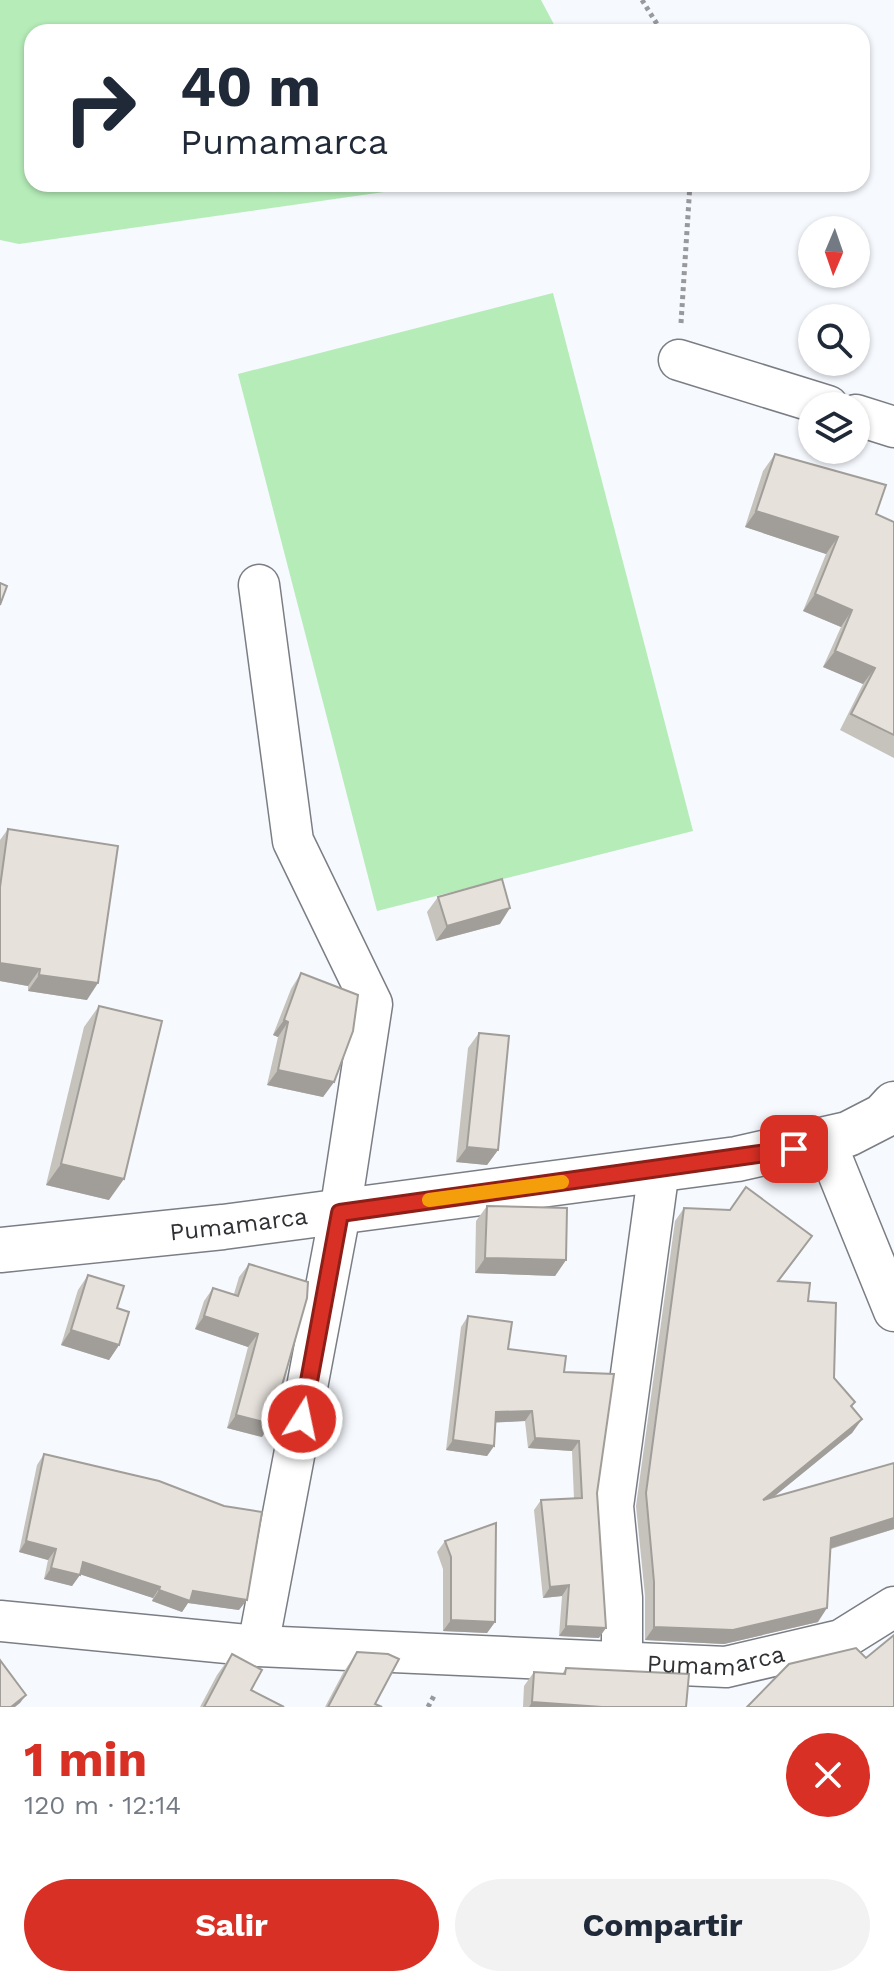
<!DOCTYPE html>
<html lang="es">
<meta charset="utf-8">
<style>
:root{--surface:#fff;--page:#f2f2f3;--text:#1f2937;--muted:#747a83;--accent:#d93025}
body{margin:0;font-family:"Work Sans",sans-serif;background:var(--page);color:var(--text);height:100vh;display:flex;flex-direction:column;font-size:30px;white-space:nowrap}
*{box-sizing:border-box;margin:0}
p{font-size:26px;color:var(--muted)}
.icon{flex:none;width:44px;height:44px;fill:none;stroke:currentColor;stroke-width:2;stroke-linecap:round;stroke-linejoin:round}
.map{position:relative;height:1707px;overflow:hidden}
.panel{display:flex;flex-direction:column;background:var(--surface);flex:1}
.panel>*{flex:none}
.banner{position:absolute;left:24px;top:24px;width:846px;height:168px;border-radius:24px;box-shadow:0 2px 6px #0004;background:#fff;color:var(--text);overflow:hidden}
.needle{width:52px;rotate:182deg}
.controls{position:absolute;left:798px;top:216px;display:grid;gap:16px}
.controls a{display:grid;place-items:center;width:72px;height:72px;border-radius:50%;background:var(--surface);box-shadow:0 2px 6px #0004;font-size:40px}
.pin{position:absolute;display:grid;place-items:center;width:68px;height:68px;color:#fff;margin:-34px;border-radius:16px;box-shadow:0 4px 12px #0006}
.me{position:absolute;width:88px;margin:-44px;rotate:10deg;stroke-linejoin:round;filter:drop-shadow(0 0 6px #0008)}
.turn{display:flex;align-items:center;gap:28px;height:168px;padding:0 24px;font-size:36px}
.turn .icon{width:104px;height:104px;stroke-width:2.5}
.turn b{display:block;font-size:56px;line-height:68px}
.round{display:grid;place-items:center;flex:none;width:84px;height:84px;border-radius:42px;background:var(--page)}
.headline{display:flex;align-items:center;justify-content:space-between;height:136px;padding:0 24px}
h1{font-size:48px;font-weight:700;line-height:60px;color:var(--accent)}
.action{display:flex;gap:16px;margin-top:auto;padding:16px 24px}
.action a{flex:1;height:92px;border-radius:48px;background:var(--accent);color:#fff;font-size:32px;font-weight:700;line-height:92px;text-align:center}
.action a+a{background:var(--page);color:var(--text)}
.map>svg:first-child{display:block}
.green{fill:#b5ecb8}
.lines{fill:none;stroke-linecap:round;stroke-linejoin:round}
.street-casing{stroke:#7a7e84;stroke-width:43}
.primary-casing{stroke:#7a7e84;stroke-width:47}
.path{stroke:#97999d;stroke-width:5;stroke-dasharray:4 4;stroke-linecap:butt}
.street{stroke:#fff;stroke-width:40}
.primary{stroke:#fff;stroke-width:44}
.wall{fill:#c6c2bc}
.shaded-wall{fill:#a19e99}
.building{fill:#e6e1db;stroke:#a19e99;stroke-width:2}
.route-casing{stroke:#8d1f18;stroke-width:20}
.route{stroke:#d93025;stroke-width:14}
.slow{stroke:#f59e0b;stroke-width:14}
.labels{text-anchor:middle;dominant-baseline:central;stroke-width:8;stroke-linejoin:round;paint-order:stroke}
.street-label{font-size:24px;fill:#303134;stroke:#fff}
</style>
<div class="map">
<svg width="894" height="1707" viewBox="0 0 894 1707">
<rect width="100%" height="100%" fill="#f6f9fe"/>
<g class="green">
<path d="M0 0H541L558 32H32V184H440L19 244 0 240Z"/>
<path d="M553 293 693 831 377 911 238 374Z"/>
</g>
<g class="lines">
<defs>
<g id="street">
<path d="M679 360 828 406"/>
<path d="M856 415 894 427"/>
<path d="M825 1141 894 1311"/>
<path id="s1" d="M0 1621 258 1646 726 1667 841 1640 894 1607"/>
<path d="M258 1646 340 1213 372 1004 293 841 259 585"/>
<path d="M622 1664V1598L613 1506 659 1169"/>
</g>
<g id="primary">
<path id="s2" d="M0 1250 223 1227 737 1159 848 1134 883 1116 894 1104"/>
</g>
</defs>
<use href="#street" class="street-casing"/>
<use href="#primary" class="primary-casing"/>
<g class="path">
<path d="M642 0 662 32"/>
<path d="M681 323 690 184"/>
<path d="M428 1707 435 1694"/>
</g>
<use href="#street" class="street"/>
<use href="#primary" class="primary"/>
</g>
<g class="wall">
<path d="M775 454 876 514 894 522V758L840 730 863 684 823 667 841 627 803 611 826 554 745 527 763 471Z"/>
<path d="M8 829 87 1000 28 991V986L0 981V840Z"/>
<path d="M438 897 500 924 436 941 427 912Z"/>
<path d="M301 973 334 1082 323 1097 267 1085 278 1037 273 1035 291 989Z"/>
<path d="M99 1006 109 1200 46 1185 84 1027Z"/>
<path d="M479 1033 498 1150 487 1165 456 1162 468 1048Z"/>
<path d="M487 1206 566 1260 555 1276 475 1273 476 1221Z"/>
<path d="M684 1208 803 1249 779 1281 808 1301 834 1378 855 1402 852 1407 862 1419 852 1433 774 1496 894 1529 831 1549 818 1622 724 1644 645 1640V1596L636 1506 675 1221Z"/>
<path d="M249 1264 308 1282 262 1437 227 1428 248 1347 195 1329 204 1301 213 1288 234 1294 239 1277Z"/>
<path d="M88 1275 117 1308 119 1345 109 1360 61 1345 78 1290Z"/>
<path d="M468 1316 508 1349 564 1372 597 1493 599 1638 559 1636 562 1596 543 1598 534 1510 541 1500 574 1499 572 1451 528 1448 525 1421 496 1422 494 1446 487 1456 446 1450 461 1327Z"/>
<path d="M44 1454 239 1610 188 1603 182 1612 152 1601 153 1598 80 1574 72 1586 44 1579 48 1560 19 1552 37 1465Z"/>
<path d="M445 1541 495 1622 487 1633 443 1631V1569L437 1552Z"/>
<path d="M357 1652 375 1704 382 1707H325L343 1673Z"/>
<path d="M232 1654 251 1690 284 1707H200L217 1675Z"/>
<path d="M566 1668 686 1707H523L524 1686 534 1672 562 1674Z"/>
</g>
<g class="shaded-wall">
<path d="M756 511 838 537 826 554 745 527Z"/>
<path d="M815 594 852 610 841 627 803 611Z"/>
<path d="M835 651 875 668 863 684 823 667Z"/>
<path d="M510 908 500 924 436 941 447 926Z"/>
<path d="M0 963 40 969 28 986 0 981Z"/>
<path d="M39 975 98 983 87 1000 28 991Z"/>
<path d="M284 1020 288 1022 278 1037 273 1035Z"/>
<path d="M278 1070 334 1082 323 1097 267 1085Z"/>
<path d="M467 1147 498 1150 487 1165 456 1162Z"/>
<path d="M61 1164 124 1179 109 1200 46 1185Z"/>
<path d="M485 1258 566 1260 555 1276 475 1273Z"/>
<path d="M204 1316 258 1334 248 1347 195 1329Z"/>
<path d="M71 1330 119 1345 109 1360 61 1345Z"/>
<path d="M532 1411 525 1421 489 1423 496 1412Z"/>
<path d="M236 1415 271 1424 262 1437 227 1428Z"/>
<path d="M862 1419 852 1433 754 1513 763 1500Z"/>
<path d="M535 1438 579 1441 572 1451 528 1448Z"/>
<path d="M453 1440 494 1446 487 1456 446 1450Z"/>
<path d="M894 1518V1529L822 1551 831 1538Z"/>
<path d="M26 1541 56 1549 48 1560 19 1552Z"/>
<path d="M83 1562 160 1587 153 1598 76 1573Z"/>
<path d="M51 1568 80 1575 72 1586 44 1579Z"/>
<path d="M569 1585 562 1596 543 1598 550 1587Z"/>
<path d="M159 1590 193 1591 247 1600 239 1610 188 1603 182 1612 152 1601Z"/>
<path d="M827 1608 818 1622 724 1644 645 1640 654 1627Z"/>
<path d="M451 1620 495 1622 487 1633 443 1631Z"/>
<path d="M566 1626 606 1628 599 1638 559 1636Z"/>
<path d="M26 1695 20 1703 15 1707H11Z"/>
<path d="M532 1702 602 1707H529Z"/>
</g>
<g class="building">
<path d="M775 454 886 485 876 514 894 522V735L851 714 875 668 835 651 852 610 815 594 838 537 756 511Z"/>
<path d="M0 583 7 586 0 605Z"/>
<path d="M8 829 118 846 98 983 39 975 40 969 0 963V887Z"/>
<path d="M502 879 510 908 447 926 438 897Z"/>
<path d="M301 973 358 995 353 1031 334 1082 278 1070 288 1022 284 1020Z"/>
<path d="M99 1006 162 1021 124 1179 61 1164Z"/>
<path d="M479 1033 509 1036 498 1150 467 1147Z"/>
<path d="M746 1187 812 1236 778 1281 810 1283 808 1301 836 1303 834 1378 855 1402 851 1406 862 1419 763 1500 894 1463V1518L831 1538 827 1608 733 1630 654 1627V1582L646 1493 684 1208 730 1210Z"/>
<path d="M487 1206 567 1208 566 1260 485 1258Z"/>
<path d="M249 1264 308 1282 307 1298 271 1424 236 1415 258 1334 204 1316 213 1288 238 1296Z"/>
<path d="M88 1275 124 1286 117 1308 129 1312 119 1345 71 1330Z"/>
<path d="M468 1316 512 1322 508 1349 566 1356 564 1372 614 1374 597 1493 606 1628 566 1626 569 1585 550 1587 541 1500 582 1498 579 1441 535 1438 532 1411 496 1412 494 1446 453 1440Z"/>
<path d="M44 1454 159 1481 224 1506 262 1512 247 1600 193 1591 190 1601 159 1590 160 1587 83 1562 80 1575 51 1568 56 1549 26 1541Z"/>
<path d="M496 1523 495 1622 451 1620V1557L445 1541Z"/>
<path d="M894 1635V1707H747L789 1664 856 1648 866 1658Z"/>
<path d="M357 1652 388 1654 399 1659 375 1704 382 1707H328Z"/>
<path d="M232 1654 262 1670 251 1690 284 1707H204Z"/>
<path d="M0 1660 26 1695 11 1707H0Z"/>
<path d="M566 1668 689 1674 686 1707H602L532 1702 534 1672 565 1674Z"/>
</g>
<g class="lines">
<defs>
<path id="route" d="M302 1419 340 1213 794 1149"/>
</defs>
<use href="#route" class="route-casing"/>
<use href="#route" class="route"/>
<path class="slow" d="M429 1200 562 1182"/>
</g>
<g class="labels">
<g class="street-label">
<text stroke="none"><textPath href="#s2" startOffset="240">Pumamarca</textPath></text>
<text stroke="none"><textPath href="#s1" startOffset="718">Pumamarca</textPath></text>
</g>
</g>
</svg>
<div class="controls">
<a><svg class="needle" viewBox="-14 -14 28 28"><path d="M0-13l5 13h-10z" fill="#e53935"/><path d="M0 13l5-13h-10z" fill="#747a83"/></svg></a>
<a><svg class="icon" aria-label="search" viewBox="0 0 24 24"><circle cx="10" cy="10" r="6"/><path d="M15 15l6 6"/></svg></a>
<a><svg class="icon" aria-label="layers" viewBox="0 0 24 24"><path d="M12 4l9 5-9 5-9-5zM3 14l9 5 9-5"/></svg></a>
</div>
<div class="pin" style="left:794px;top:1149px;background:#d93025"><svg class="icon" aria-label="arrive" viewBox="0 0 24 24"><path d="M6 21V4h12l-3 4 3 4H6"/></svg></div>
<svg class="me" style="left:302px;top:1419px" viewBox="-20 -20 40 40"><circle r="17" fill="#d93025" stroke="#fff" stroke-width="3"/><path d="M0-11L8 9 0 5-8 9z" fill="#fff"/></svg>
<div class="banner">
<div class="turn"><svg class="icon" aria-label="right" viewBox="0 0 24 24"><path d="M7 20v-9h11M14 6l5 5-5 5"/></svg><div><b>40 m</b>Pumamarca</div></div>
</div>
</div>
<section class="panel">
<div class="headline"><div><h1>1 min</h1><p>120 m · 12:14</p></div><a class="round" style="background:#d93025;color:#fff"><svg class="icon" aria-label="close" viewBox="0 0 24 24"><path d="M6 6l12 12M18 6L6 18"/></svg></a></div>
<div class="action"><a>Salir</a><a>Compartir</a></div>
</section>
